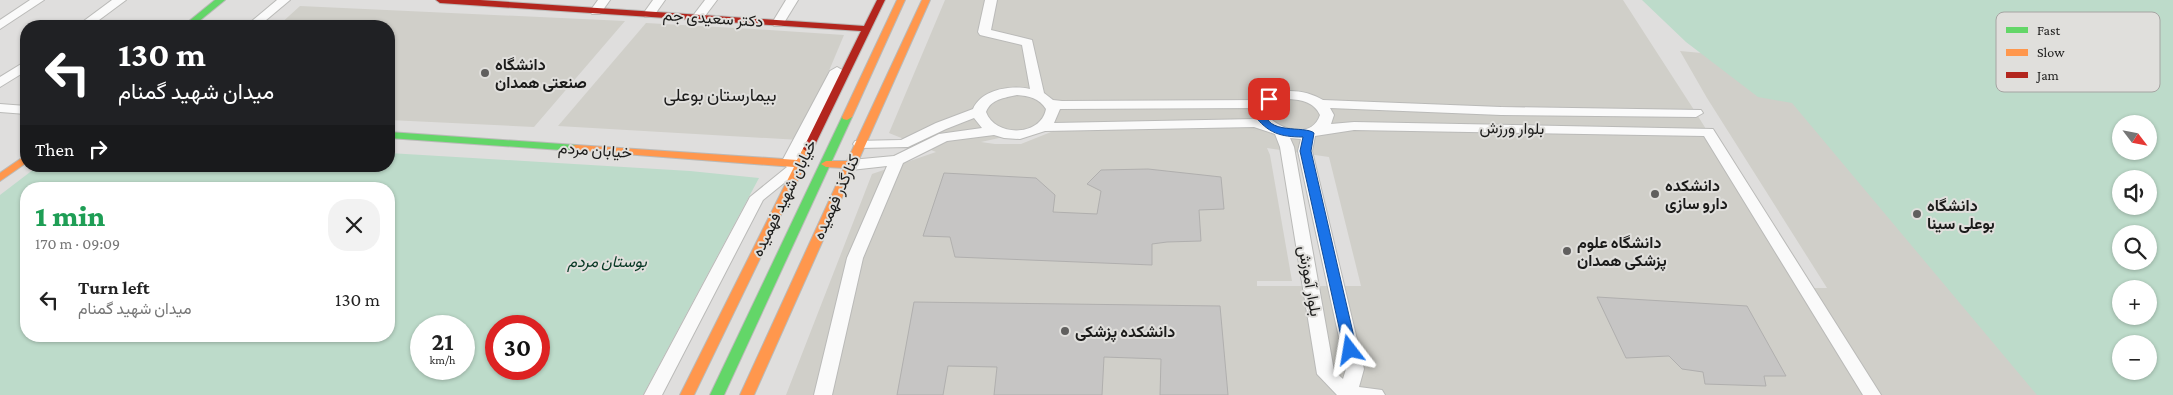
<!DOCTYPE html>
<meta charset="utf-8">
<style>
:root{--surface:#fff;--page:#f2f2f2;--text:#222;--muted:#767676}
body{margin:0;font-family:"Crimson Pro",Vazirmatn,serif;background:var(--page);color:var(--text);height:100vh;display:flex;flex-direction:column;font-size:19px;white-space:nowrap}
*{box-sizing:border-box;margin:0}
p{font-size:16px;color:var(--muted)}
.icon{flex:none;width:28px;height:28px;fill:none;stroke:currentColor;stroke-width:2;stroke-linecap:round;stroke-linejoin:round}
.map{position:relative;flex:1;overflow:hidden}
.side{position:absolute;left:20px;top:182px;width:375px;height:160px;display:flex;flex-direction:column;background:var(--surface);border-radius:20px;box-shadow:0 1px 4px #0004}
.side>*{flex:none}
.hud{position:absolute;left:20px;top:20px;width:375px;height:152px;border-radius:20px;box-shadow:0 1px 4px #0004;background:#202124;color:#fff;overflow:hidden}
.needle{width:32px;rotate:122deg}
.buttons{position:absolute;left:2112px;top:115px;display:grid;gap:10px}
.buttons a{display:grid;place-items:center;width:45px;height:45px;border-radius:50%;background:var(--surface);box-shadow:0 1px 4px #0004;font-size:25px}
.speed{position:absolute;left:410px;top:315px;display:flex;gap:10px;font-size:25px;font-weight:700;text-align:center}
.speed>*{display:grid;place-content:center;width:65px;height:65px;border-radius:50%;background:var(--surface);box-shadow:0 1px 4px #0004;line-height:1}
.speed small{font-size:12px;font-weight:400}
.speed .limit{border:8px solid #d22;background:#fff;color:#111}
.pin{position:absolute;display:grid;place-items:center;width:42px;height:42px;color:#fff;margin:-21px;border-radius:10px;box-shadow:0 2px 8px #0006}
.me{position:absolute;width:55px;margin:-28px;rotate:346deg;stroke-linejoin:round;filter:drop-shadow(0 0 4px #0008)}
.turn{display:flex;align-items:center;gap:18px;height:105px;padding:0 15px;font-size:22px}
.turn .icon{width:65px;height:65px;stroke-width:2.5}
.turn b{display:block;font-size:35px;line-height:42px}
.then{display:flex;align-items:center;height:48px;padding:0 15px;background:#0003;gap:10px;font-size:19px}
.round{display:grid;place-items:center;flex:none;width:52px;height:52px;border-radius:20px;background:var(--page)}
.overview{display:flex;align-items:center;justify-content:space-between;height:85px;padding:0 15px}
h1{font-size:30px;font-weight:800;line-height:38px;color:#1e9e55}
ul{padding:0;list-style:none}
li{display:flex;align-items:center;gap:15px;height:65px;padding:0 15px}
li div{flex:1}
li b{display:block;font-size:19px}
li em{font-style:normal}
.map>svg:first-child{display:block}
.built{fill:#d0cfc9;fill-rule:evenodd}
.green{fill:#bddbca;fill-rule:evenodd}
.building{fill:#c6c5c4;stroke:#b0afae}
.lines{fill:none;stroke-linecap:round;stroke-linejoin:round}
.street-casing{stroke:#babab8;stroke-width:2}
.fast-casing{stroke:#babab8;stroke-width:2}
.slow-casing{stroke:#babab8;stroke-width:2}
.jam-casing{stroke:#babab8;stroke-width:2}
.street{fill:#fafafa;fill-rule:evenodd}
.fast{fill:#63d668;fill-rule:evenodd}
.slow{fill:#ff974d;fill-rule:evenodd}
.jam{fill:#b3261e;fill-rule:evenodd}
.route{fill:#1a73e8;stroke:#114b97}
.poi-dot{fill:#605f5e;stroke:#e0dfdc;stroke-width:2}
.labels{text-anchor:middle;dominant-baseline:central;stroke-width:4;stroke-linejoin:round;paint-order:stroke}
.street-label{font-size:16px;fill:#1b1b1a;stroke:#e0dfdc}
.poi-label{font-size:16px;font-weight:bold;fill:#1b1b1a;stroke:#e0dfdc;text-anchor:start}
.park-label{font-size:16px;font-style:italic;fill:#063723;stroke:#e0dfdc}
.neighbourhood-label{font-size:18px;fill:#1b1b1a;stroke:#e0dfdc}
.key{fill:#e0dfdc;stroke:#a5a4a2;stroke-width:1}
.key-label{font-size:14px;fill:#1b1b1a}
</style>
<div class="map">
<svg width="2173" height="395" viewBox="0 0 2173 395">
<rect width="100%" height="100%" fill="#dfdedd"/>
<g class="built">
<path d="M945 0H1623L1696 113 1805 288H1827L1707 98 1680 51 1777 60 2121 289V316H2149V289L2173 285V395H786L872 174 936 152 889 133ZM1070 122 1129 130H1056L1021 144H995L981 142ZM1267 148 1329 157 1361 286H1257V281H1292L1270 155ZM2121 344H2149V371H2121Z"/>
<path d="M300 6 625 21 534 127 389 120V26H278Z"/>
<path d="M646 23 754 29 844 35 800 140 558 126Z"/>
</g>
<g class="green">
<path d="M1642 0H2173V395H2037L1792 103 1758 97 1686 42ZM2121 124H2149V151H2121ZM2121 179H2149V206H2121ZM2121 234H2149V261H2121ZM2121 289H2149V316H2121ZM2121 344H2149V371H2121Z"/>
<path d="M389 153 690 171 759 178 643 395H0V195L38 166H389ZM26 189H389V336H26ZM421 326H464V369H421ZM496 326H539V369H496Z"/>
</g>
<g class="building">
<path d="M1148 169 1221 177 1224 209 1199 210 1201 241 1167 242 1152 244V265L955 257 950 237 923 236 944 173 1036 178 1055 195 1053 212 1097 214 1101 191 1087 184 1101 170Z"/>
<path d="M1597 297 1747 306 1786 376H1764L1766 386 1705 384 1703 372 1682 369 1669 356 1626 358Z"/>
<path d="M914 302 1220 306 1228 395H1160L1161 359 1104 357 1102 395H994L997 367 948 366 943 395H897Z"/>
</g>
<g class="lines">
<defs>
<g id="street">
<path d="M30 0H44L0 29V20Z"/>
<path d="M112 0H126L91 26H77Z"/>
<path d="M277 0H290L259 26H246Z"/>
<path d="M598 0H610L600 14H592L590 11Z"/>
<path d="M653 0H665L653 17H645L643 14Z"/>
<path d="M705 0H717L702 20H694L692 17Z"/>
<path d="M786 0H798L782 26H774L772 23Z"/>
<path d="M985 0H997L991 30 1032 40 1044 93 1053 100 1062 101 1260 100C1277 87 1305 89 1323 100L1501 107 1701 110 1703 113 1696 117 1501 115 1330 108 1334 115 1331 124 1354 122 1713 129 1881 395H1863L1704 136 1354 130 1315 136 1312 151 1364 369 1359 387 1382 390 1385 395H1337L1317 374 1280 147 1275 134 1254 127 1045 131 1020 139 1004 138 994 135 947 141 903 163 863 258 832 395H814L847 258 887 166 851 170 846 168 844 165 846 162 851 160 894 156 939 134 982 128 974 118 946 129 908 147 860 148 855 147 853 144 855 141 901 140 936 123 973 109C982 89 1011 85 1030 89L1022 45 980 35 978 32ZM1017 95C1029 96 1039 98 1046 109 1041 137 995 137 986 112 991 99 1004 98 1017 95ZM1289 99C1302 100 1314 102 1320 115 1312 139 1280 131 1267 115L1269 107 1279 100ZM1255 108 1253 115 1256 119 1054 123 1060 109ZM1290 138 1301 139 1298 151 1346 369 1343 379 1334 371 1294 147Z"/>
<path d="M26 61V71L0 87V77Z"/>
<path d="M837 67 844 71 796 162 803 163 805 166 763 200 662 395H644L750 197 787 167 781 163 830 71Z"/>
<path d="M0 104 26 106V114L0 112Z"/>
</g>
<g id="fast">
<path d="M215 0H225L193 26H183Z"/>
<path d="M847 114 852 117 724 395H710L842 117Z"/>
<path d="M389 132 576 145 581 148 576 151 389 138Z"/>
</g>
<g id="slow">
<path d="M897 0H905L852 117 847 120 843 119 842 117Z"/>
<path d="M922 0H930L754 395H740L844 168 826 167 821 164 826 161H847Z"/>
<path d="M576 145 797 160 804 147 808 146 813 149 694 395H680L794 167 572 150 571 148 572 146Z"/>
<path d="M26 155V163L0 181V173Z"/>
</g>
<path id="jam" d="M436 0H480L864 26 877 0H885L813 149 808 152 803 149 861 31 440 3Z"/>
</defs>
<use href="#street" class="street-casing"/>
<use href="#fast" class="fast-casing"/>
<use href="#slow" class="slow-casing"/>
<use href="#jam" class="jam-casing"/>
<use href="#street" class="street"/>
<use href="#fast" class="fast"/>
<use href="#slow" class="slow"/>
<use href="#jam" class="jam"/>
</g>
<path class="route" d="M1269 96 1274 99 1265 110C1265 136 1305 125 1314 133L1311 151 1357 350 1355 353H1346L1344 350 1300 151 1303 137C1280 137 1268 133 1254 115 1254 107 1261 98 1269 96Z"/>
<g class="poi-dot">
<circle cx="485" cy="73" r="5"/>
<circle cx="1655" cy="194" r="5"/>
<circle cx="1917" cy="214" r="5"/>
<circle cx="1567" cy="251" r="5"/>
<circle cx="1065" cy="331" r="5"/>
</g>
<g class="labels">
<g class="street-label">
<text transform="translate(713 18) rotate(4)">دکتر سعیدی جم</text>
<text transform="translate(1512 128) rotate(1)">بلوار ورزش</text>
<text transform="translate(595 150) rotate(4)">خیابان مردم</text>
<text transform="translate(836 197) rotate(-66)">کنارگذر فهمیده</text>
<text transform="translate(784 198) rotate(-64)">خیابان شهید فهمیده</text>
<text transform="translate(1310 281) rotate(80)">بلوار آموزش</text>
</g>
<g class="poi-label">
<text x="495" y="64">دانشگاه<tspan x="495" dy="18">صنعتی همدان</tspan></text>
<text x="1665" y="185">دانشکده<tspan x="1665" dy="18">دارو سازی</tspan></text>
<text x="1927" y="205">دانشگاه<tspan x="1927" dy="18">بوعلی سینا</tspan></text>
<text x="1577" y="242">دانشگاه علوم<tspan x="1577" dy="18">پزشکی همدان</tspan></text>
<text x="1075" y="331">دانشکده پزشکی</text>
</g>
<g class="park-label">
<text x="607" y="261">بوستان مردم</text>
</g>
<g class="neighbourhood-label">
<text x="720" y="95">بیمارستان بوعلی</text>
</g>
</g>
<rect x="1996" y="12" width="164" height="80" rx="8" class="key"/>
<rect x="2006" y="27" width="22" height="6" fill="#63d668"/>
<rect x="2006" y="49" width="22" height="7" fill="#ff974d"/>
<rect x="2006" y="72" width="22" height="6" fill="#b3261e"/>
<g class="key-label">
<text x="2037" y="35">Fast</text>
<text x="2037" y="57">Slow</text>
<text x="2037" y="80">Jam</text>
</g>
</svg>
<div class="buttons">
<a><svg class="needle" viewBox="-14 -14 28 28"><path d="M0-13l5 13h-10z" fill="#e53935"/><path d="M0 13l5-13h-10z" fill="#767676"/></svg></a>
<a><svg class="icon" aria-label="sound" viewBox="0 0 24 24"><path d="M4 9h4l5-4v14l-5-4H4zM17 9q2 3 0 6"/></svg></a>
<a><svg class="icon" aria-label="search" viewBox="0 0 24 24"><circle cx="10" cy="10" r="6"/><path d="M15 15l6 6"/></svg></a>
<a>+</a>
<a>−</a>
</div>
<div class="speed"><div>21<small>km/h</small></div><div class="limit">30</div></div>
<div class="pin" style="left:1269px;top:99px;background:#d93025"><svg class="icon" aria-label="arrive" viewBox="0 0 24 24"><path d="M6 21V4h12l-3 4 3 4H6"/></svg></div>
<svg class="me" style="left:1350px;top:350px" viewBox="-20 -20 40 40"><path d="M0-17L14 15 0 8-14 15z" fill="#1a73e8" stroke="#fff" stroke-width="4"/></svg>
<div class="hud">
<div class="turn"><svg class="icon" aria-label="left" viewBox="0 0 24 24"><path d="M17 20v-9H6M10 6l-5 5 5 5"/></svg><div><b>130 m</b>میدان شهید گمنام</div></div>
<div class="then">Then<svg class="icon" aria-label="right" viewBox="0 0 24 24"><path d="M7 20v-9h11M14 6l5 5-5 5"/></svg></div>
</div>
<section class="side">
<div class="overview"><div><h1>1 min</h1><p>170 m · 09:09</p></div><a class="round"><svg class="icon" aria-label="close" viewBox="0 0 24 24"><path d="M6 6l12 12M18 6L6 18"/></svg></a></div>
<ul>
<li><svg class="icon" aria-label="left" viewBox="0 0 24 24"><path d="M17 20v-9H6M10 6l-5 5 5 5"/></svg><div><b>Turn left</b><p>میدان شهید گمنام</p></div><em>130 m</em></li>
</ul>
</section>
</div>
